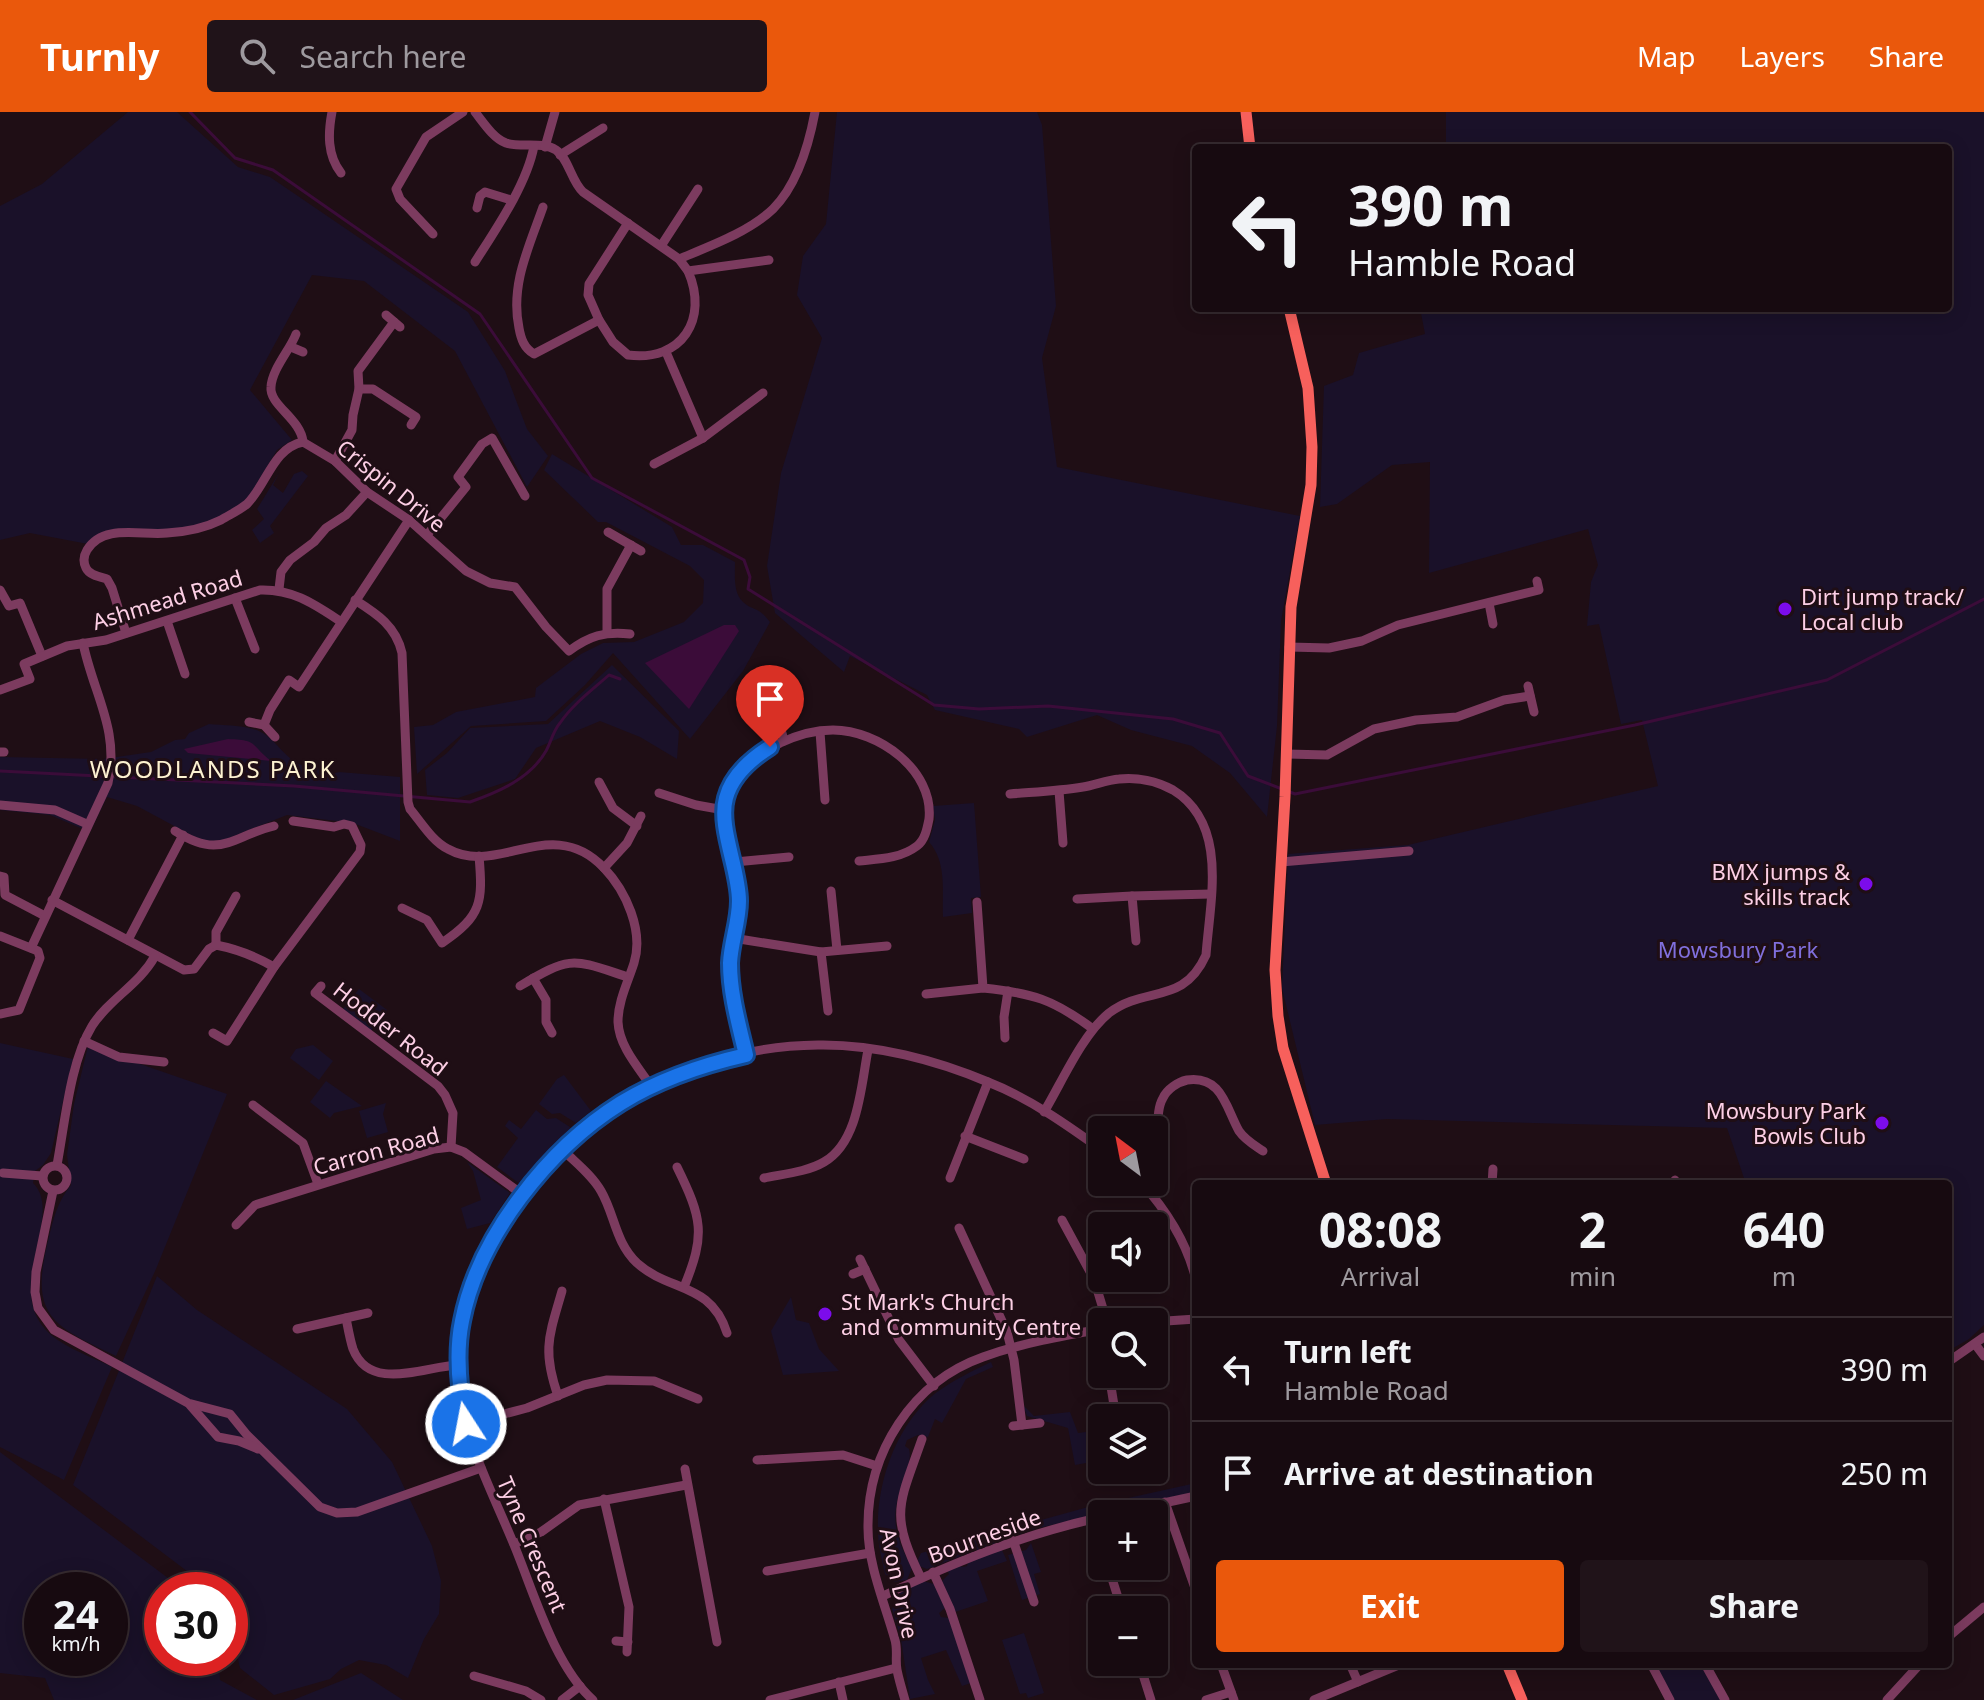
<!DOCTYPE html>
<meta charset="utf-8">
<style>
:root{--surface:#170a10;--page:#201319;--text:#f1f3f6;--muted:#9e9a9f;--line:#362b30;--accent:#ea580c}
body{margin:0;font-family:"Noto Sans",sans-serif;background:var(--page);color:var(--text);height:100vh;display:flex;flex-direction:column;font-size:30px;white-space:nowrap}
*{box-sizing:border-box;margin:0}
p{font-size:26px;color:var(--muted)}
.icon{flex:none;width:44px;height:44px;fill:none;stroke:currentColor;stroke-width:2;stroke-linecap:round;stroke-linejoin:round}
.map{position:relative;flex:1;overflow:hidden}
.details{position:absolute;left:1192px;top:1068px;width:760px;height:488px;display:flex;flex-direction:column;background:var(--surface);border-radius:8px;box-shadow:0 4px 20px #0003,0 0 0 2px var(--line)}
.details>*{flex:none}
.guide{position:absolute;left:1192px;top:32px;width:760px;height:168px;border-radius:8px;box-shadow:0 4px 20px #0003,0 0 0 2px var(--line);background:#170a10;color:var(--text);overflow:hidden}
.needle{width:52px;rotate:328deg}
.fabs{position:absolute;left:1088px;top:1004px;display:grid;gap:16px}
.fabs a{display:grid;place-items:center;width:80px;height:80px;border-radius:8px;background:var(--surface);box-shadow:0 4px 20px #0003,0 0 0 2px var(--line);font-size:40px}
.speed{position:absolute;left:24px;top:1460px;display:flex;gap:16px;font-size:40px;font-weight:700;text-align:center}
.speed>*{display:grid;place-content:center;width:104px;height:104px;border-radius:50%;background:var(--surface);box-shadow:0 4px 20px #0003,0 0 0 2px var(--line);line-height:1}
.speed small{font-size:20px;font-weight:400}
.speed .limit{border:12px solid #d22;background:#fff;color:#111}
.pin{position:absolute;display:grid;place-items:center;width:68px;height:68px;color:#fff;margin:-82px -34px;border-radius:50% 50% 50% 0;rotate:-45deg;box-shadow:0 0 8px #0007}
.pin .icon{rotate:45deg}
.me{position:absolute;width:88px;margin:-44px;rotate:349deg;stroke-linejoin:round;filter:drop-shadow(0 0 6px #0008)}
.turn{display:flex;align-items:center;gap:28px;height:168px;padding:0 24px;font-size:36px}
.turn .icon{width:104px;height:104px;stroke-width:2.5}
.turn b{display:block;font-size:56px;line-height:68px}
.eta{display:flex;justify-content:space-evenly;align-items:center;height:136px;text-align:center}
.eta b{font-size:48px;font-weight:700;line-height:56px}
.button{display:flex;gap:16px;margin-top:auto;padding:16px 24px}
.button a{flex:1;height:92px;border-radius:8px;background:var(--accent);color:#fff;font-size:32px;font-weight:700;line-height:92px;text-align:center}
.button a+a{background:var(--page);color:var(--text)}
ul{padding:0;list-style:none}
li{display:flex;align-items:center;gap:24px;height:104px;padding:0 24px;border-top:2px solid var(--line)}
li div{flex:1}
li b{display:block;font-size:30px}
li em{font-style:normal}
header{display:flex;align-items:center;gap:48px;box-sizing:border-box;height:112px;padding:0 40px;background:var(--accent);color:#fff}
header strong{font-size:38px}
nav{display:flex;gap:44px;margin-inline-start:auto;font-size:28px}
.search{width:560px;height:72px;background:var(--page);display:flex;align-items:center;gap:20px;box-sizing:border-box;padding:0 28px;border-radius:8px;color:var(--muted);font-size:30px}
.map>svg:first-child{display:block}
.green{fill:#1a1129;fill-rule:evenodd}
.water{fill:#3b0c39}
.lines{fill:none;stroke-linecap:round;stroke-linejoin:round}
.stream{stroke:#3b0c39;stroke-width:3}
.minor{stroke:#7c3b5f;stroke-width:9}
.major{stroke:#f7605c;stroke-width:11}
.route-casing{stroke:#114b97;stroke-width:20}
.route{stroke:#1a73e8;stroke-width:14}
.poi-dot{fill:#7c0ceb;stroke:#1f0e15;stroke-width:3}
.labels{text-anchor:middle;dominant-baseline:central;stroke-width:6;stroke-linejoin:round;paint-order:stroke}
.street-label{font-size:22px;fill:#fdcfe5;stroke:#1f0e15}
.poi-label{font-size:22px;fill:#fdcfe5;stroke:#1f0e15;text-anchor:start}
.park-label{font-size:22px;fill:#806fdc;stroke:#1f0e15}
.neighbourhood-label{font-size:24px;letter-spacing:2px;fill:#fdf2d1;stroke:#1f0e15}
</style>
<header>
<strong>Turnly</strong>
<div class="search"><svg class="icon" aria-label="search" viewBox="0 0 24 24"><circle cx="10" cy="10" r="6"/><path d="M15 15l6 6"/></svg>Search here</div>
<nav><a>Map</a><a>Layers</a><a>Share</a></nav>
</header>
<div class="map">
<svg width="1984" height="1588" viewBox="0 0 1984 1588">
<rect width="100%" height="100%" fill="#1f0e15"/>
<g class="green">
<path d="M128 0H177L238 55 270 65 468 200 505 259 527 317 548 344 527 375 455 239 364 169 312 163 250 278 292 328 277 338 244 393 215 407 186 417H125L88 432 30 421 0 428V94L42 72Z"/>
<path d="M837 0H1037L1042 13 1056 194 1042 246 1057 355 1300 404 1281 509 1277 614 1267 705 1230 661 1192 634 1131 618 1097 603 1027 625 1019 617 935 598 927 583 850 544 844 560 775 501 767 454 781 361 822 226 797 183 803 144 826 112Z"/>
<path d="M1446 0H1984V1213L1969 1227 1948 1239V1072H1746L1727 1016 1387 1007 1315 1013 1282 876 1288 742 1408 733 1658 674 1642 608 1621 612 1599 512 1587 514 1591 470 1598 453 1588 417 1429 461 1430 350 1392 353 1337 392 1320 395 1324 274 1353 263 1359 241 1425 222 1420 196H1948V36H1452L1451 33 1446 34Z"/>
<path d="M552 342 672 415 681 433H703L735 450C735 463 733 481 743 490 754 500 757 493 770 510L743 559 690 627 613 541 585 573 546 609 471 614 417 662 414 615 433 613 456 600 535 585 536 576 581 542 603 531 634 530 684 510 703 491 704 468 690 454 606 410H598L544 358Z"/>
<path d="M302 359 308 364 270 414 274 421 260 431 252 418 264 407 257 397 279 361 273 373 283 381 294 362Z"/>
<path d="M612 553 679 619 677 647 640 625 600 609 536 636 515 667 458 686 427 683 425 658 447 641 470 616 548 612Z"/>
<path d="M209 612C226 614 251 612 266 623 278 632 285 645 299 652 311 658 314 652 328 663L339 660 400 665V729L353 711 287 703 224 728 204 730 137 694 107 685 90 720 50 703 0 698V645L103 647 151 640 175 628 185 627 189 621Z"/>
<path d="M974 691 981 785 971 786 972 801 943 805C942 779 947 750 929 730L935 708 933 694Z"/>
<path d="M359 877 387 898 371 919 343 897Z"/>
<path d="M0 931 73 947 51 1041 43 1053 35 1059 33 1071C66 1103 0 1180 51 1223 68 1237 92 1245 112 1255L64 1368 0 1335Z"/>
<path d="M313 933 333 949 319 968 290 946 296 937Z"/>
<path d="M88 934 227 982 156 1157 116 1244C53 1214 29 1205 48 1129 53 1108 57 1090 71 1073L67 1043 74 992Z"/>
<path d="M564 963 591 999 576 1011 560 1001 552 1002 539 992 557 967Z"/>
<path d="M326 969 362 994 334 1001 330 1006 310 990Z"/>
<path d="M386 991 383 1002 388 1020 367 1026 359 999Z"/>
<path d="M536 998 547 1007 556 1006 576 1019 527 1069 520 1072 497 1055 518 1026 505 1014 509 1008 521 1017Z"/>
<path d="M467 1050 510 1081 490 1111 467 1117 461 1096 481 1088 473 1059Z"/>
<path d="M157 1164 197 1198 347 1297 392 1350 432 1434 441 1469 439 1502 424 1527 408 1566 386 1553 359 1548 341 1557 330 1567 274 1583 240 1556 230 1512V1478H212L73 1373Z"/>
<path d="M791 1185 796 1208 809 1211 819 1237 839 1259 783 1263 771 1219Z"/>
<path d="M991 1250 993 1255 966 1267 942 1311 935 1307 928 1325 918 1323 907 1328 905 1334 909 1337C912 1348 906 1358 903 1369 890 1406 894 1422 912 1456L907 1468 894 1470 885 1462C882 1448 878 1433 878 1419 876 1370 897 1311 937 1280 954 1268 972 1259 991 1250Z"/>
<path d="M1023 1293 1034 1304 1070 1300 1078 1321 1102 1318V1348L1075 1353 1068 1316 1027 1304Z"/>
<path d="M0 1340 184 1478H162V1546H219L220 1568 257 1588H54L45 1566 0 1561ZM42 1478H110V1546H42Z"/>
<path d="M1196 1371V1380L1030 1418 927 1457 919 1454 918 1447 921 1441 1092 1394Z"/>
<path d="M1031 1431 1041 1460 1034 1462 1040 1482 1022 1488 1008 1443 1026 1438Z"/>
<path d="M1001 1436 1007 1449 977 1459 988 1489 955 1500 942 1469 949 1462 947 1458 958 1453 963 1455 967 1454 969 1448Z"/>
<path d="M923 1469 934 1472 945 1496 939 1501 941 1505 949 1506 971 1571 962 1574 946 1538 921 1546 928 1568 935 1582 910 1587 901 1527 892 1497 900 1481Z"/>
<path d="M1024 1521 1044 1581 1028 1586 1026 1581 1020 1582 1002 1528Z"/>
<path d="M1655 1552H1701L1720 1588H1674Z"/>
<path d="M361 1561 403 1588H293Z"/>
</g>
<g class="water">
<path d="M724 513H735L739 519 689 597 645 551Z"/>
<path d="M228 627C258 628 250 632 271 649L188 641 184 637Z"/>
</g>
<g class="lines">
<g class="stream">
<path d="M190 0 235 46 273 58 480 202 592 366 744 448 750 465 748 477 934 593 979 597 1048 594 1173 607 1220 621 1248 664 1295 682 1635 613 1827 568 1984 487"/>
<path d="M0 659 294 674 470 690C498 680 530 667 546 639 551 630 553 619 560 611 573 592 592 578 609 563L620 567"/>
</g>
<g class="minor">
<path d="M332 0C328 21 327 43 341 61"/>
<path d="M475 0C483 10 493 26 506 31 521 36 542 29 556 38 569 47 571 69 583 80L679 147C710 134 749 120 773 97 797 73 809 32 815 0"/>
<path d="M545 35 555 0"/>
<path d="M560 43 603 16"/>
<path d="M543 95C529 135 510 173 519 216 521 227 524 236 534 242L599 208 588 183 589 172 628 111"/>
<path d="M477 96 480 84 485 80 511 88"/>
<path d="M433 122 400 87 396 77 426 25 463 0"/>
<path d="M661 134 698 77"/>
<path d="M679 147 688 159 769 148"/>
<path d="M475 150C496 117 527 72 534 34"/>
<path d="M386 203 400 215"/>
<path d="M599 208 613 230 628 243C682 250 709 207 688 159"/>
<path d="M296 222C290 238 272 257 271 275 269 293 301 307 303 330"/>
<path d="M291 235 303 240"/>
<path d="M666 240 703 326"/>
<path d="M359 277H373L416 305 411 313"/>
<path d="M335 349 352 318 353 303 359 277 358 259 394 210"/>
<path d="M654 352 703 326 763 281"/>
<path d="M608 420 641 439"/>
<path d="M427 423 466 375 458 365 482 332 492 326 525 384"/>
<path d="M279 477 281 460 290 448 314 430 326 416 346 403 367 380"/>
<path d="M0 478 9 494 20 491 42 544"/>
<path d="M235 486 255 537"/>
<path d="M355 488C377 502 396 514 402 541L408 690 410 697C421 710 432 729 448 737 498 765 552 701 604 756 626 779 644 819 634 851 628 870 618 889 618 910 619 934 638 955 651 974"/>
<path d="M1489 491 1493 512"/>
<path d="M167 509 185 562"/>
<path d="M126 521 112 476 107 467C100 465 89 463 86 456 83 450 84 443 87 438 103 411 142 424 167 421 185 420 205 416 221 408 229 403 240 398 247 392 267 372 273 336 303 330L335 349 367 380 409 408 466 459 490 471 515 475 546 515 569 539C589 524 605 519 630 522"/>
<path d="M607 521V477L631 433"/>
<path d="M1289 535 1329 536 1362 529 1398 513 1539 478 1537 469"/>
<path d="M1528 574 1534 600"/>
<path d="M0 578 30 567 24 552 67 534 106 528 260 478C293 477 314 492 340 509"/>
<path d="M770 598 777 602 784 629"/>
<path d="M249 610 264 613 275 625"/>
<path d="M264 613 270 598 289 568 299 575 409 408"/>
<path d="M820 620 825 688"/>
<path d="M0 640H4"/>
<path d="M1287 642 1327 643 1374 617 1416 608 1457 605 1504 588 1530 584"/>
<path d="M599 670 613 696 637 714"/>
<path d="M1059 679 1063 731"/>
<path d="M659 681 696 693 724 698"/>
<path d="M1010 682C1034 680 1059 679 1083 675 1095 673 1107 668 1119 667 1137 665 1157 669 1173 678 1229 712 1210 788 1206 843 1183 894 1146 873 1109 901 1082 923 1062 970 1044 1000"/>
<path d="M0 693 55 698 87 712"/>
<path d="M175 719C221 748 230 725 274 714"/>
<path d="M735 750 789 745"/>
<path d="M1281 750 1409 739"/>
<path d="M604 756 627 731 641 704"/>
<path d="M0 764 4 765 5 783 45 804"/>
<path d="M831 779 837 838"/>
<path d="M1077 787 1132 784"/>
<path d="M52 788 184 858 194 857 209 837 216 833C237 837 255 844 274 855"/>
<path d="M977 790 983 876C1032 881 1053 887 1093 917"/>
<path d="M402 796 427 808 442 831C482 804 483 790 479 744"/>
<path d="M0 824 38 839 40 846 19 898 0 902"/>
<path d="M733 826 821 840 887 834"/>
<path d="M128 828 183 723"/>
<path d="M1136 829 1132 784 1211 782"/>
<path d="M216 833V820L236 784"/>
<path d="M31 836 108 671C120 618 93 581 83 531"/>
<path d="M821 840 828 899"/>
<path d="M533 866 546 888V910L552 921"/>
<path d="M321 874 315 881 438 974 445 983 453 1001 451 1035"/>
<path d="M520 874C572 843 572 847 628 865"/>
<path d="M926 882 983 876"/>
<path d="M213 921 227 929 274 855 360 740 361 733 352 714 344 712 334 715 293 709"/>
<path d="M1005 926 1004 905 1008 879"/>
<path d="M84 929 119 945 164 950"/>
<path d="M746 943C739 912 728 879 731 847 732 827 739 807 739 787 738 775 737 762 735 751 731 729 720 708 726 685 733 660 756 641 780 631 795 624 815 618 833 618 878 618 934 658 929 707 927 717 925 728 917 734 900 747 878 747 859 749"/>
<path d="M253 993 303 1031 318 1072"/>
<path d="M965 1024 1024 1047"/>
<path d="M563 1038C576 1051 592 1063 601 1079 615 1103 615 1130 637 1151 669 1180 711 1170 727 1221"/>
<path d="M1154 1046C1161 1028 1154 1001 1163 986 1167 977 1178 970 1187 968 1222 963 1226 996 1239 1019 1245 1028 1254 1033 1263 1039"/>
<path d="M57 1053C65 1011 70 950 92 914 109 887 139 873 155 844"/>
<circle cx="55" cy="1066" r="12"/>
<path d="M677 1055C702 1106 706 1122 684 1175"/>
<path d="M3 1061 42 1064"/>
<path d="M764 1066C783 1062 807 1060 824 1050 859 1030 861 973 868 938"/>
<path d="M950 1066 988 970"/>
<path d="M1675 1068 1676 1072"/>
<path d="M1141 1070C1167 1099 1187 1130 1196 1168"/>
<path d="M1492 1072 1493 1057"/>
<path d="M53 1079 36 1160 35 1180 38 1196 54 1218 188 1291 230 1302 247 1323 320 1395 337 1401 357 1400 481 1356"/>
<path d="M1062 1108 1094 1167 1107 1210"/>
<path d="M236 1113 255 1093 434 1037 451 1035 464 1040 523 1083"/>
<path d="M959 1116 1007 1220 1014 1248 1022 1313"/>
<path d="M860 1147 899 1228 934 1274"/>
<path d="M853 1162 865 1157"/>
<path d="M346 1206C348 1216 350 1228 353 1237 370 1281 426 1254 458 1253"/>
<path d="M1151 1210 1196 1207"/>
<path d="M297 1217 368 1201"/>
<path d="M1975 1232 1984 1244"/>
<path d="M1948 1250 1984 1225"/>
<path d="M1109 1262 1116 1306"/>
<path d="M558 1284C542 1238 549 1224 562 1179"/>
<path d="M190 1293 218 1325 239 1329 258 1337"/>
<path d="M466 1312 527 1296 584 1273 607 1268 654 1269 698 1287"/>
<path d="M1013 1314 1040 1311"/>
<path d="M757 1348 843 1343 877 1354"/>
<path d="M685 1357 717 1530"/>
<path d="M604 1387 629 1495 627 1540"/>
<path d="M1165 1390 1196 1479"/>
<path d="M1113 1402 1196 1384"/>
<path d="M1093 1407 1102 1435"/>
<path d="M1013 1428 1034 1490"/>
<path d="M514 1432 541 1420 579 1393 686 1373"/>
<path d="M1108 1454 1122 1498"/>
<path d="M767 1459 870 1441"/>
<path d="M933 1460 950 1497 980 1588"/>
<path d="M921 1466C889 1401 899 1393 922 1327"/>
<path d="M883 1484C957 1449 1021 1423 1102 1405"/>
<path d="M1948 1525 1984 1495"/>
<path d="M616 1529 628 1530"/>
<path d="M1139 1550 1151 1588"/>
<path d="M1221 1552 1234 1588"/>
<path d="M1350 1552 1358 1570"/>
<path d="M1651 1552 1670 1588"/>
<path d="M1705 1552 1725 1588"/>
<path d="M474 1564 526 1579 541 1588"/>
<path d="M839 1570 843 1588"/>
<path d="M562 1588 580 1574"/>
<path d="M593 1588C553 1552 533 1477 512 1428 492 1380 467 1332 459 1280 449 1212 477 1149 515 1094 583 996 699 934 818 933 875 932 936 948 988 970 1029 986 1067 1013 1102 1038"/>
<path d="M770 1588 896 1556"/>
<path d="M905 1588C902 1578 899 1568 897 1558 895 1548 898 1538 895 1528 885 1492 868 1453 868 1416 867 1341 912 1270 983 1245 1022 1231 1062 1224 1102 1217"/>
<path d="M1206 1588 1231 1580"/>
<path d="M1314 1588 1401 1552"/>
<path d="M1887 1588 1920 1552"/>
</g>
<g class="major">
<path d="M1246 0 1250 36"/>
<path d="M1289 196 1308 276 1312 335 1311 373 1291 495 1285 685 1275 858 1278 904 1283 936 1326 1072"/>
<path d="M1507 1552 1522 1588"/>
</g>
</g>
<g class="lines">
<defs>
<path id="route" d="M466 1312C459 1278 455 1243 462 1209 478 1125 549 1036 621 991 660 967 702 953 746 943 739 913 730 882 730 851 731 830 739 810 739 789 739 757 718 715 726 686 732 663 751 647 770 635"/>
</defs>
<use href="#route" class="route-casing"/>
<use href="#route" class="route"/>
</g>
<g class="poi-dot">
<circle cx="1785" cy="497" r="8"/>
<circle cx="1866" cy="772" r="8"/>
<circle cx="1882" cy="1011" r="8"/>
<circle cx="825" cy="1202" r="8"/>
</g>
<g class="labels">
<g class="street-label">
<text transform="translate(392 373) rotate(39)">Crispin Drive</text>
<text transform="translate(167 487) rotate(-17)">Ashmead Road</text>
<text transform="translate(391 916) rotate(38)">Hodder Road</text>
<text transform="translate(376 1038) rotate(-15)">Carron Road</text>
<text transform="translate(984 1423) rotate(-20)">Bourneside</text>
<text transform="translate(533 1432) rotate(67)">Tyne Crescent</text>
<text transform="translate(900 1471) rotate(78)">Avon Drive</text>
</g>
<g class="poi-label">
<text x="1801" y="484">Dirt jump track/<tspan x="1801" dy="25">Local club</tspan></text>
<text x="1850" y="759" text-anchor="end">BMX jumps &amp;<tspan x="1850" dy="25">skills track</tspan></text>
<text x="1866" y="998" text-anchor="end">Mowsbury Park<tspan x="1866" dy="25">Bowls Club</tspan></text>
<text x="841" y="1189">St Mark's Church<tspan x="841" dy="25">and Community Centre</tspan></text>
</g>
<g class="park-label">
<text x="1738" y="837">Mowsbury Park</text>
</g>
<g class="neighbourhood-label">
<text x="213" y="656">WOODLANDS PARK</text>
</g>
</g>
</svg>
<div class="fabs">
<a><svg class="needle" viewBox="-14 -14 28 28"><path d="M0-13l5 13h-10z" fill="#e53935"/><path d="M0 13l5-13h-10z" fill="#9e9a9f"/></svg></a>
<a><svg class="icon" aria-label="sound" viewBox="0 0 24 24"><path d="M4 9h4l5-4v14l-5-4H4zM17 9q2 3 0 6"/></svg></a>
<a><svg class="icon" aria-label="search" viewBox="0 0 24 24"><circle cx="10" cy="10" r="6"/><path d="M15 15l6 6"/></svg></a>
<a><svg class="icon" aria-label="layers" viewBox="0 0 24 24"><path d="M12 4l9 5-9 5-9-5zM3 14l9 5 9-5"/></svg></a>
<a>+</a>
<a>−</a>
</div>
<div class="speed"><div>24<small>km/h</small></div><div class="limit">30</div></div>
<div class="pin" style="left:770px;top:635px;background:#d93025"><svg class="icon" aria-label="arrive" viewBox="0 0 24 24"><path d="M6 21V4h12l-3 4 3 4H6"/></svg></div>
<svg class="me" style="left:466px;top:1312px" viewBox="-20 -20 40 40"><circle r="17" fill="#1a73e8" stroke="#fff" stroke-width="3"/><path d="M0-11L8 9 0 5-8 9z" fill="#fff"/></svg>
<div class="guide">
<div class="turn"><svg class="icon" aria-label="left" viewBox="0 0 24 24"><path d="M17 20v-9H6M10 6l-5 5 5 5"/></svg><div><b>390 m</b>Hamble Road</div></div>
</div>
<section class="details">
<div class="eta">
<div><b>08:08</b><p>Arrival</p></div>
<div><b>2</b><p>min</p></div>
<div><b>640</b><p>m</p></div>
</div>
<ul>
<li><svg class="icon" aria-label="left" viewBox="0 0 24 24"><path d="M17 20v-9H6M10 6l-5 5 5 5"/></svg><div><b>Turn left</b><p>Hamble Road</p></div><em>390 m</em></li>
<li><svg class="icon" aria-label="arrive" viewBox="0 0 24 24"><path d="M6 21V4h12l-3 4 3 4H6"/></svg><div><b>Arrive at destination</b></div><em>250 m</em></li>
</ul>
<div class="button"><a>Exit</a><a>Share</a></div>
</section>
</div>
